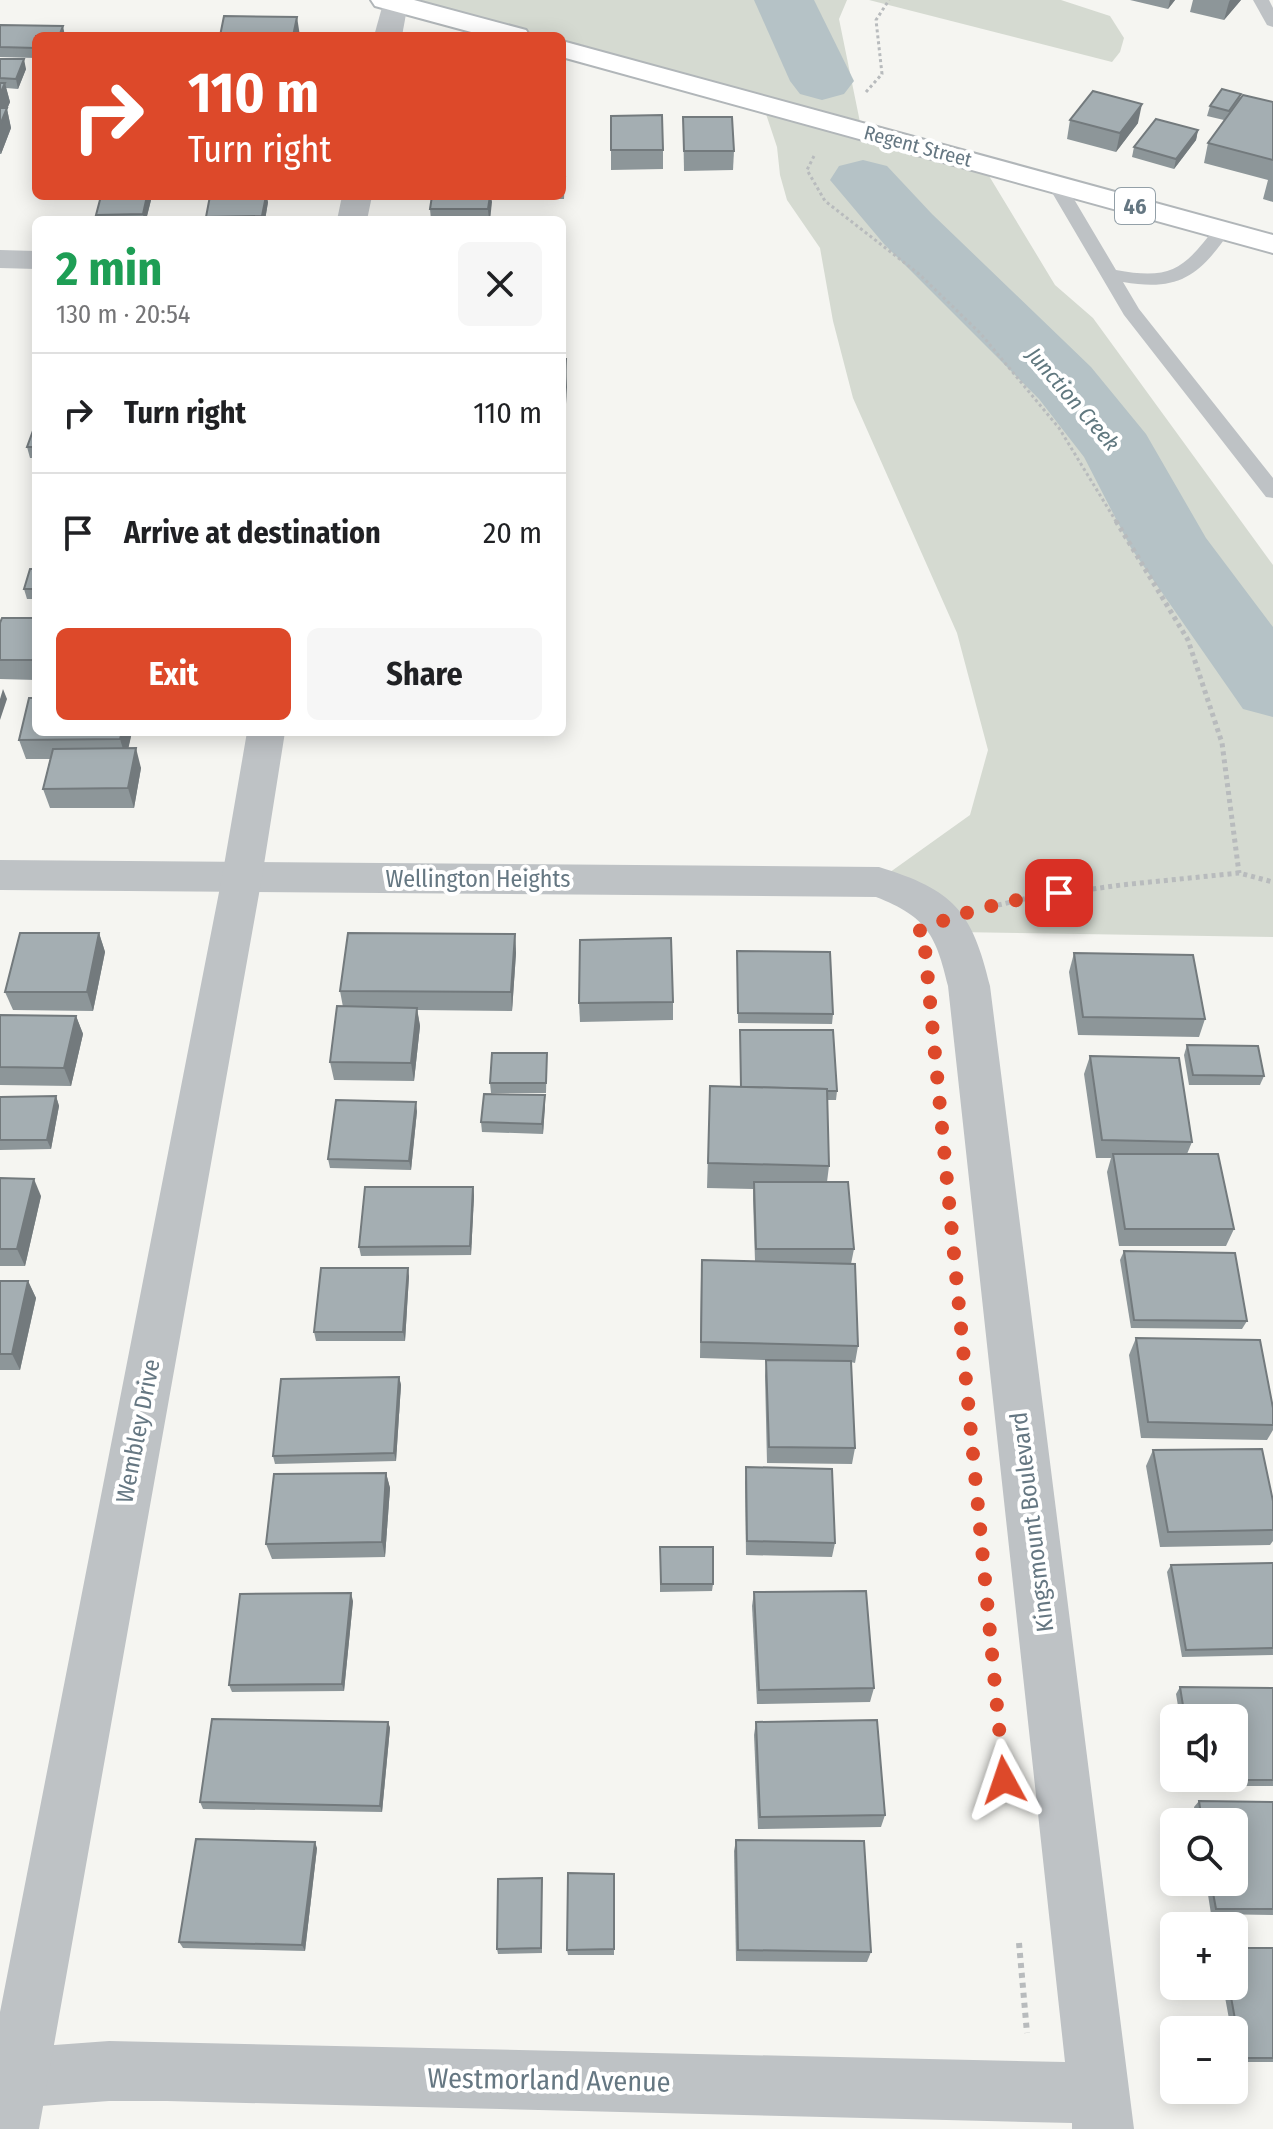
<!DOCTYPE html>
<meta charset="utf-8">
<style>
:root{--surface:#fff;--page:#f6f6f6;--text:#202124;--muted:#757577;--line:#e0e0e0;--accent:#dd492a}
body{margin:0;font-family:"Fira Sans Condensed",sans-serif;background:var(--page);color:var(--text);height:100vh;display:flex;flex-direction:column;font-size:30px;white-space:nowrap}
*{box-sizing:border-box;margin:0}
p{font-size:26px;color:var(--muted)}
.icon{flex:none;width:44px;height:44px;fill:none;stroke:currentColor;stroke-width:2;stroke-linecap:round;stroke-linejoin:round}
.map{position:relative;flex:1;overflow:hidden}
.panel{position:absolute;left:32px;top:216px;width:534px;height:520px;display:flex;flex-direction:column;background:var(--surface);border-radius:12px;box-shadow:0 4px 20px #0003}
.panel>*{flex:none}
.guide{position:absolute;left:32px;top:32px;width:534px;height:168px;border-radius:12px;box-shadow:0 4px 20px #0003;background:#dd492a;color:#fff;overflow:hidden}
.controls{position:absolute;left:1160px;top:1704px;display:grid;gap:16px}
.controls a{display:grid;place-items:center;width:88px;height:88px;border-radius:12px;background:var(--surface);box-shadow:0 4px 20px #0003;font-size:40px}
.pin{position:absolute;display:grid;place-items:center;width:68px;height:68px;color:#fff;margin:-34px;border-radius:16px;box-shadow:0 4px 12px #0006}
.me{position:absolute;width:88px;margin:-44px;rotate:355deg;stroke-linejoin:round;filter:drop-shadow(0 0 6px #0008)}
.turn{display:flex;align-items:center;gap:28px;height:168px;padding:0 24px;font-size:36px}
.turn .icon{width:104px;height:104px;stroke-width:2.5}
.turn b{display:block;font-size:56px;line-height:68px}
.round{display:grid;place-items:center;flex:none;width:84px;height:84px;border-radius:12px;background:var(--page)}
.summary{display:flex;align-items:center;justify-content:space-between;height:136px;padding:0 24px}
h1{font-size:48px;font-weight:700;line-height:60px;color:#1e9e55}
.cta{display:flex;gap:16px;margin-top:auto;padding:16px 24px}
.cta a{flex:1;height:92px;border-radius:12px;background:var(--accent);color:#fff;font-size:32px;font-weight:700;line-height:92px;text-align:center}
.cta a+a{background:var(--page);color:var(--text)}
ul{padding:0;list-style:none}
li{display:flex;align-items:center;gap:24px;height:120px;padding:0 24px;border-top:2px solid var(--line)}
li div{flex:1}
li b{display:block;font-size:30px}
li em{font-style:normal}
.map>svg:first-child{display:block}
.green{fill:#d5dad1}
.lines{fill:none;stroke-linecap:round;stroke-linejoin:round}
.river{fill:#b5c2c6;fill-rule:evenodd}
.primary-casing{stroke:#b1b6b9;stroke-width:4}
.path-far2{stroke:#b8bbbd;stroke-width:3;stroke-dasharray:3 3;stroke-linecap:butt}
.path-far1{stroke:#b8bbbd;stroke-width:5;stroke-dasharray:4 4;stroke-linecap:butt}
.path{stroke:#b8bbbd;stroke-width:6;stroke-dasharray:5 5;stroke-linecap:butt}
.service{fill:#bec2c5;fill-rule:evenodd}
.minor{fill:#bec2c5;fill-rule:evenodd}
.tertiary{fill:#bec2c5;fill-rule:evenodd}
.primary{fill:#fff;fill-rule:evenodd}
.wall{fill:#8d9699}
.shaded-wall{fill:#737a7d}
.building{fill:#a4aeb2;stroke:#737a7d;stroke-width:2}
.route{stroke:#dd492a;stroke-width:14;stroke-dasharray:0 25.2}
.labels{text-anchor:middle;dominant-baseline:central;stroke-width:8;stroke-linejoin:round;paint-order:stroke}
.far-street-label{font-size:20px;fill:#657782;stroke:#fff}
.shield{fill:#fff;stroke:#93a0a8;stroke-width:2}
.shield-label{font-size:22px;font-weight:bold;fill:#657782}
.far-water-label{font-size:22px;font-style:italic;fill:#60787f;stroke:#fff}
.street-label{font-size:24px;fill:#657782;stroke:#fff}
.near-street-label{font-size:28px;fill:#657782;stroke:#fff}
</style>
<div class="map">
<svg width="1273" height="2129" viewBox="0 0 1273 2129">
<rect width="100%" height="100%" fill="#f5f5f1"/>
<g class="green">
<path d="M380 0H847L839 19 862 132 983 166 1055 285 1093 318 1273 565V937L957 932 879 880 970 815 988 750 957 633 853 398 833 321 820 248 787 200 780 175 777 147 763 105 562 50V36H512Z"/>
<path d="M869 0H1061L1110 16 1124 38 1120 52 1112 62Z"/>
</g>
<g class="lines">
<g class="river">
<path d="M754 0H814L854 81 844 94 822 100 800 94 790 81Z"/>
<path d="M863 160 887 166 932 214 1091 367 1146 434 1206 538 1273 627V717L1243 709 1131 548 1084 457 1039 399 884 244 830 180 839 166Z"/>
</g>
<defs>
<g id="primary">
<path d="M371 0H414L526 30 530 36H486L375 6Z"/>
<path d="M562 41 1273 235V253L562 57Z"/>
</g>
</defs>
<use href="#primary" class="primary-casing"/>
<g class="path-far2">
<path d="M866 92 882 74 876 20 889 0"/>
<path d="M814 156 807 170 825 201 919 274 981 334 1059 428 1117 523"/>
</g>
<g class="path-far1">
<path d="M1116 521 1188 640 1222 743 1239 873"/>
<path d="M990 907 1028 898 1121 885 1239 873 1273 882"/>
</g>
<path class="path" d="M1019 1943 1027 2033"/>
<g class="service">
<path d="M1253 0H1269L1273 8V27L1267 25Z"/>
<path d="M1056 179 1065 184 1116 270C1170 280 1184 270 1216 226L1222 225 1231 230C1200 275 1180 292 1123 282L1139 309 1273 478V498L1266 497 1124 315 1047 184Z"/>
</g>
<g class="minor">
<path d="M0 250 36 251V269L0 268Z"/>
<path d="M0 860 879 867C954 890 972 911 990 986L1134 2129H1072V2123L167 2101H109L0 2109V2049L109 2041 1065 2062 948 986C936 935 927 917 876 897L0 890Z"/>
</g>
<g class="tertiary">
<path d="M384 0H406L408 3 402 36H374Z"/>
<path d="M342 196H372L367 220H337Z"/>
<path d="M247 732H285L262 877 39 2129H0V2012L222 877Z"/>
</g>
<use href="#primary" class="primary"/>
</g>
<g class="wall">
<path d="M1130 0H1175L1168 9Z"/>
<path d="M1193 0H1241L1224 20 1190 12Z"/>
<path d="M0 25 36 36V58L0 57Z"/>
<path d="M0 59 26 69 18 89 6 88 10 102 7 109 11 128 1 154H0Z"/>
<path d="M1241 97 1273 102V202L1263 199 1268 180 1204 163 1208 143 1224 120 1207 116 1210 106Z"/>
<path d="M611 116 663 150V169L611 170Z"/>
<path d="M683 117 734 151 733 170 684 171Z"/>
<path d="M1070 120 1138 123 1116 152 1067 139Z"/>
<path d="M1198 130 1196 140 1174 169 1132 157 1134 147Z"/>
<path d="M562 177H565L564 199H523V196H562Z"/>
<path d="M101 196H152L146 220H97L96 215Z"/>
<path d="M491 196 490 220H431L430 209Z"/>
<path d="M268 202 265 220H207L206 217Z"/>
<path d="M36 428V458H30L27 447Z"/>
<path d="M36 569V599H27L24 589Z"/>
<path d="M36 618V680L0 679V660Z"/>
<path d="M36 732H132L128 748 141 768 134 808H50L43 789 50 759H26L19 740Z"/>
<path d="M99 933 105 952 93 1011 13 1010 5 992Z"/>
<path d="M515 934 516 953 512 1011 417 1010 420 1026 414 1081 334 1080 330 1062 343 1007 340 991Z"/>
<path d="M737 951 833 1014 832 1024 738 1023Z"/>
<path d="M1074 953 1205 1019 1199 1037 1078 1035 1069 972Z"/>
<path d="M673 1002V1020L580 1022 579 1003Z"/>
<path d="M0 1015 76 1016 83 1034 71 1086 0 1085Z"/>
<path d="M740 1030 837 1091 836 1100H827L829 1166 827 1182 854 1249 851 1264 858 1346 855 1363 851 1362 855 1448 852 1464 767 1463 765 1376 766 1360 700 1358 701 1277 755 1261 753 1200V1189L707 1188 710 1086 740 1087Z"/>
<path d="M1187 1045 1264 1076 1260 1085H1189L1184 1055Z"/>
<path d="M547 1053 546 1093H491L490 1083Z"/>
<path d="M1090 1056 1192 1142 1187 1154 1234 1229 1226 1246H1119L1107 1172 1111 1158H1096L1084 1074Z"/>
<path d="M56 1096 59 1106 51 1149 0 1150V1097Z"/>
<path d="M545 1105 543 1134 482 1132 481 1122Z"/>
<path d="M417 1111 411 1170 330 1168 328 1159Z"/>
<path d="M0 1178 41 1196 25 1266H0Z"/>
<path d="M473 1187 474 1196 471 1255 361 1256 359 1247Z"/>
<path d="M1124 1251 1247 1321 1242 1329 1131 1328 1120 1260Z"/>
<path d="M409 1276 405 1341H316L314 1332Z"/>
<path d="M0 1281H28L36 1298 20 1370H0Z"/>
<path d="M1136 1338 1273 1408V1430L1267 1440 1141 1438 1129 1355Z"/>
<path d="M399 1377 401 1385 396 1461 275 1464 273 1456Z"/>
<path d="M1153 1450 1273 1501V1541L1270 1545 1160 1547 1146 1466Z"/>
<path d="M746 1467 835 1543 832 1557 746 1555 745 1482Z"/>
<path d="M386 1473 390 1488 385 1557 272 1559 266 1544Z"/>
<path d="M660 1547 713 1584 712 1591 660 1592Z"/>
<path d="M1273 1563V1655L1182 1657 1167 1572 1171 1565Z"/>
<path d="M754 1592 874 1688 870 1702 757 1704 752 1606Z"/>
<path d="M353 1601 344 1691 232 1692 229 1685Z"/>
<path d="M1180 1687 1273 1688V1786H1190L1189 1778H1234V1718H1180L1176 1694Z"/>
<path d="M388 1722 390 1728 382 1812 203 1809 200 1802Z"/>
<path d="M756 1722 885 1815 881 1827 758 1829 754 1735Z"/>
<path d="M1199 1801 1273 1802V1915L1211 1914 1206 1882H1234V1822H1197L1194 1807Z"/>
<path d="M736 1840 871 1952 867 1962 736 1961 734 1851Z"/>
<path d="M317 1848 305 1951 183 1948 179 1942Z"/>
<path d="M614 1874V1955H568L567 1950Z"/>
<path d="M542 1878V1953L498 1954 497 1949Z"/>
<path d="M1273 1948V2062H1237L1234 2048V2030H1231L1223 1986H1234Z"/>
</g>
<g class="shaded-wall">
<path d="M1170 0H1175L1168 9Z"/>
<path d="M1230 0H1241L1224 20 1229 2Z"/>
<path d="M297 17 300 36H293Z"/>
<path d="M63 26 65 36H59Z"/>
<path d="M24 59 26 69 18 89 16 79Z"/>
<path d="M5 83 10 102 7 109 11 128 1 154 0 150V94Z"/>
<path d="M1142 104 1138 123 1116 152 1120 133Z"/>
<path d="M1198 130 1196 140 1174 169 1176 159Z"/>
<path d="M147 196H152L146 220H144L143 214Z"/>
<path d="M266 196H267L268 202 265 220H263L262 216Z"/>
<path d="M490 196H491L492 202 490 220H489L488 209Z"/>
<path d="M566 359 567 387 562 472V428Z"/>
<path d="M3 689 7 699 0 720V699Z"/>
<path d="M122 732H132L126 759 120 739Z"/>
<path d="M136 748 141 768 134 808 128 788Z"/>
<path d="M99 933 105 952 93 1011 87 992Z"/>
<path d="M515 934 516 953 512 1011 511 992Z"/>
<path d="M417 1008 420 1026 414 1081 411 1063Z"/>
<path d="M76 1016 83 1034 71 1086 64 1068Z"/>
<path d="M545 1095V1105L543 1134 542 1124Z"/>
<path d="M56 1096 59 1106 51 1149 47 1140Z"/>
<path d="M416 1102 417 1111 411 1170 409 1161Z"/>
<path d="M34 1179 41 1196 25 1266 17 1249Z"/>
<path d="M473 1187 474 1196 471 1255 470 1246Z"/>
<path d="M408 1268 409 1276 405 1341 403 1332Z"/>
<path d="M28 1281 36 1298 20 1370 12 1354Z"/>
<path d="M399 1377 401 1385 396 1461 394 1453Z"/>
<path d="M386 1473 390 1488 385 1557 382 1542Z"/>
<path d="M351 1593 353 1601 344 1691 342 1684Z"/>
<path d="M388 1722 390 1728 382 1812 380 1806Z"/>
<path d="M315 1842 317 1848 305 1951 302 1945Z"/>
</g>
<g class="building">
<path d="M224 16 297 17 293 36H220Z"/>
<path d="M0 25 63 26 59 36H36V48L0 47Z"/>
<path d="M0 59H24L16 79 0 78Z"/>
<path d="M0 83H5L0 94Z"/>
<path d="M1222 89 1241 94 1229 111 1210 106Z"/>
<path d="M1093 91 1142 104 1120 133 1070 120Z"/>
<path d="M1243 95 1273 102V160L1208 143Z"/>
<path d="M0 108H7L0 125Z"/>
<path d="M662 115 663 150H611V116Z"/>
<path d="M683 117H732L734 151H684Z"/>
<path d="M1156 119 1198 130 1176 159 1134 147Z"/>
<path d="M562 177H565L564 189H562Z"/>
<path d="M101 196H147L143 214 96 215Z"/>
<path d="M210 196H266L262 216 206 217Z"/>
<path d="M432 196H490L488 209H430Z"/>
<path d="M562 359H566L562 428Z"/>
<path d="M34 428H36V447H27Z"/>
<path d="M30 569H36V589H24Z"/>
<path d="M2 618H36V660H0V623Z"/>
<path d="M29 698H36V732H122L120 739 19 740Z"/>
<path d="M136 748 128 788 43 789 53 749Z"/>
<path d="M20 933H99L87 992H5Z"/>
<path d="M348 933 515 934 511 992 340 991Z"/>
<path d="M671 938 673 1002 579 1003 580 940Z"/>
<path d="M737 951 830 952 833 1014 738 1013Z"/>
<path d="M1074 953 1193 955 1205 1019 1083 1017Z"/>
<path d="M337 1006 417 1008 411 1063 330 1062Z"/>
<path d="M0 1015 76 1016 64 1068 0 1067Z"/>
<path d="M740 1030H833L837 1091H827V1089L741 1087Z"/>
<path d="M1187 1045 1258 1046 1264 1076 1193 1075Z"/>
<path d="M492 1053H547L546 1083H490Z"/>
<path d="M1090 1056 1179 1058 1192 1142 1102 1140Z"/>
<path d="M710 1086 827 1089 829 1166 708 1163Z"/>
<path d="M484 1094 545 1095 542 1124 481 1122Z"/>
<path d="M56 1096 47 1140H0V1097Z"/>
<path d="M336 1100 416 1102 409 1161 328 1159Z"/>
<path d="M1113 1154H1218L1234 1229H1125Z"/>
<path d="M0 1178 34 1179 17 1249H0Z"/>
<path d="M754 1182H848L854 1249H756Z"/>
<path d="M365 1187H473L470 1246 359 1247Z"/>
<path d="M1124 1251 1235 1253 1247 1321 1134 1320Z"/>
<path d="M702 1260 855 1264 858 1346 701 1342Z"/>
<path d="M321 1268H408L403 1332H314Z"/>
<path d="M0 1281H28L12 1354H0Z"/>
<path d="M1136 1338 1260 1340 1273 1408V1425L1148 1422Z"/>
<path d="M766 1360 851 1361 855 1448 769 1447Z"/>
<path d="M399 1377 394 1453 273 1456 281 1379Z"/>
<path d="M1262 1449 1273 1501V1530L1168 1532 1153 1450Z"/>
<path d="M746 1467 832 1469 835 1543 747 1541Z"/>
<path d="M386 1473 382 1542 266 1544 274 1474Z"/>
<path d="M660 1547H713V1584H661Z"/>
<path d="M1273 1563V1648L1186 1650 1171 1565Z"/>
<path d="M866 1591 874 1688 759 1690 754 1592Z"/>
<path d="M351 1593 342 1684 229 1685 240 1594Z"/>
<path d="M1180 1687 1273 1688V1780H1195V1778H1234V1718H1185Z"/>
<path d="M212 1719 388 1722 380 1806 200 1802Z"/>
<path d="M877 1720 885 1815 760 1817 756 1722Z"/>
<path d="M1199 1801 1273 1802V1909H1216L1211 1882H1234V1822H1202Z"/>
<path d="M196 1839 315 1842 302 1945 179 1942Z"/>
<path d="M736 1840 864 1841 871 1952 738 1950Z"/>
<path d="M568 1873 614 1874V1949L567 1950Z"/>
<path d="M542 1878 541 1948 497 1949 498 1879Z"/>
<path d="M1234 1948H1273V2058H1242L1229 1986H1234Z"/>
</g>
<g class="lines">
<path class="route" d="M1004 1780 925 949 917 932C961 911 1010 900 1059 893"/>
</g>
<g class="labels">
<g class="far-street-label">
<text transform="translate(918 146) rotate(15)">Regent Street</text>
</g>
<rect class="shield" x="1115" y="188" width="40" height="36" rx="6"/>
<g class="shield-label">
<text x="1135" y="206">46</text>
</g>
<g class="far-water-label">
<text transform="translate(1073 399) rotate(49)">Junction Creek</text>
</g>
<g class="street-label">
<text x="478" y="879">Wellington Heights</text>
<text transform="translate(138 1431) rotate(-79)">Wembley Drive</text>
<text transform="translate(1032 1522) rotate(-97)">Kingsmount Boulevard</text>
</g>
<g class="near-street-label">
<text transform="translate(549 2080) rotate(1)">Westmorland Avenue</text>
</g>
</g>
</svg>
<div class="controls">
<a><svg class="icon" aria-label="sound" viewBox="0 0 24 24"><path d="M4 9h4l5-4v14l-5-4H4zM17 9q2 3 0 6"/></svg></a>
<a><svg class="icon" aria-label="search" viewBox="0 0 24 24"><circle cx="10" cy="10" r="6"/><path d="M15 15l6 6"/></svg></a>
<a>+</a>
<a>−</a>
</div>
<div class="pin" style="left:1059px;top:893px;background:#d93025"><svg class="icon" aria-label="arrive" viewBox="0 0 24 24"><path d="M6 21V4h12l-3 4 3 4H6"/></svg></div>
<svg class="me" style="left:1004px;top:1780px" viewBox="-20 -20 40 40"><path d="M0-17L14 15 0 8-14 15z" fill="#dd492a" stroke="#fff" stroke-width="4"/></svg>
<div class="guide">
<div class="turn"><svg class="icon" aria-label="right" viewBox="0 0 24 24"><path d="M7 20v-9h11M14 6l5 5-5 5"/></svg><div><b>110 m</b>Turn right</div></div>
</div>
<section class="panel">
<div class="summary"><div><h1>2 min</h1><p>130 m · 20:54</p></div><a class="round"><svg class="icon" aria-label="close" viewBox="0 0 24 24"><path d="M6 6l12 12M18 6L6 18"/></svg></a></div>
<ul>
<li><svg class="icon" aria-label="right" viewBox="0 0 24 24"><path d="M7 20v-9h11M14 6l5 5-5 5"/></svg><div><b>Turn right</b></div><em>110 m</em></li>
<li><svg class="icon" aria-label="arrive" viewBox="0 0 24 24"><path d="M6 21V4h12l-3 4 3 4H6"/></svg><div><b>Arrive at destination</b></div><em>20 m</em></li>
</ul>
<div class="cta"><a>Exit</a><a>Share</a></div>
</section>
</div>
